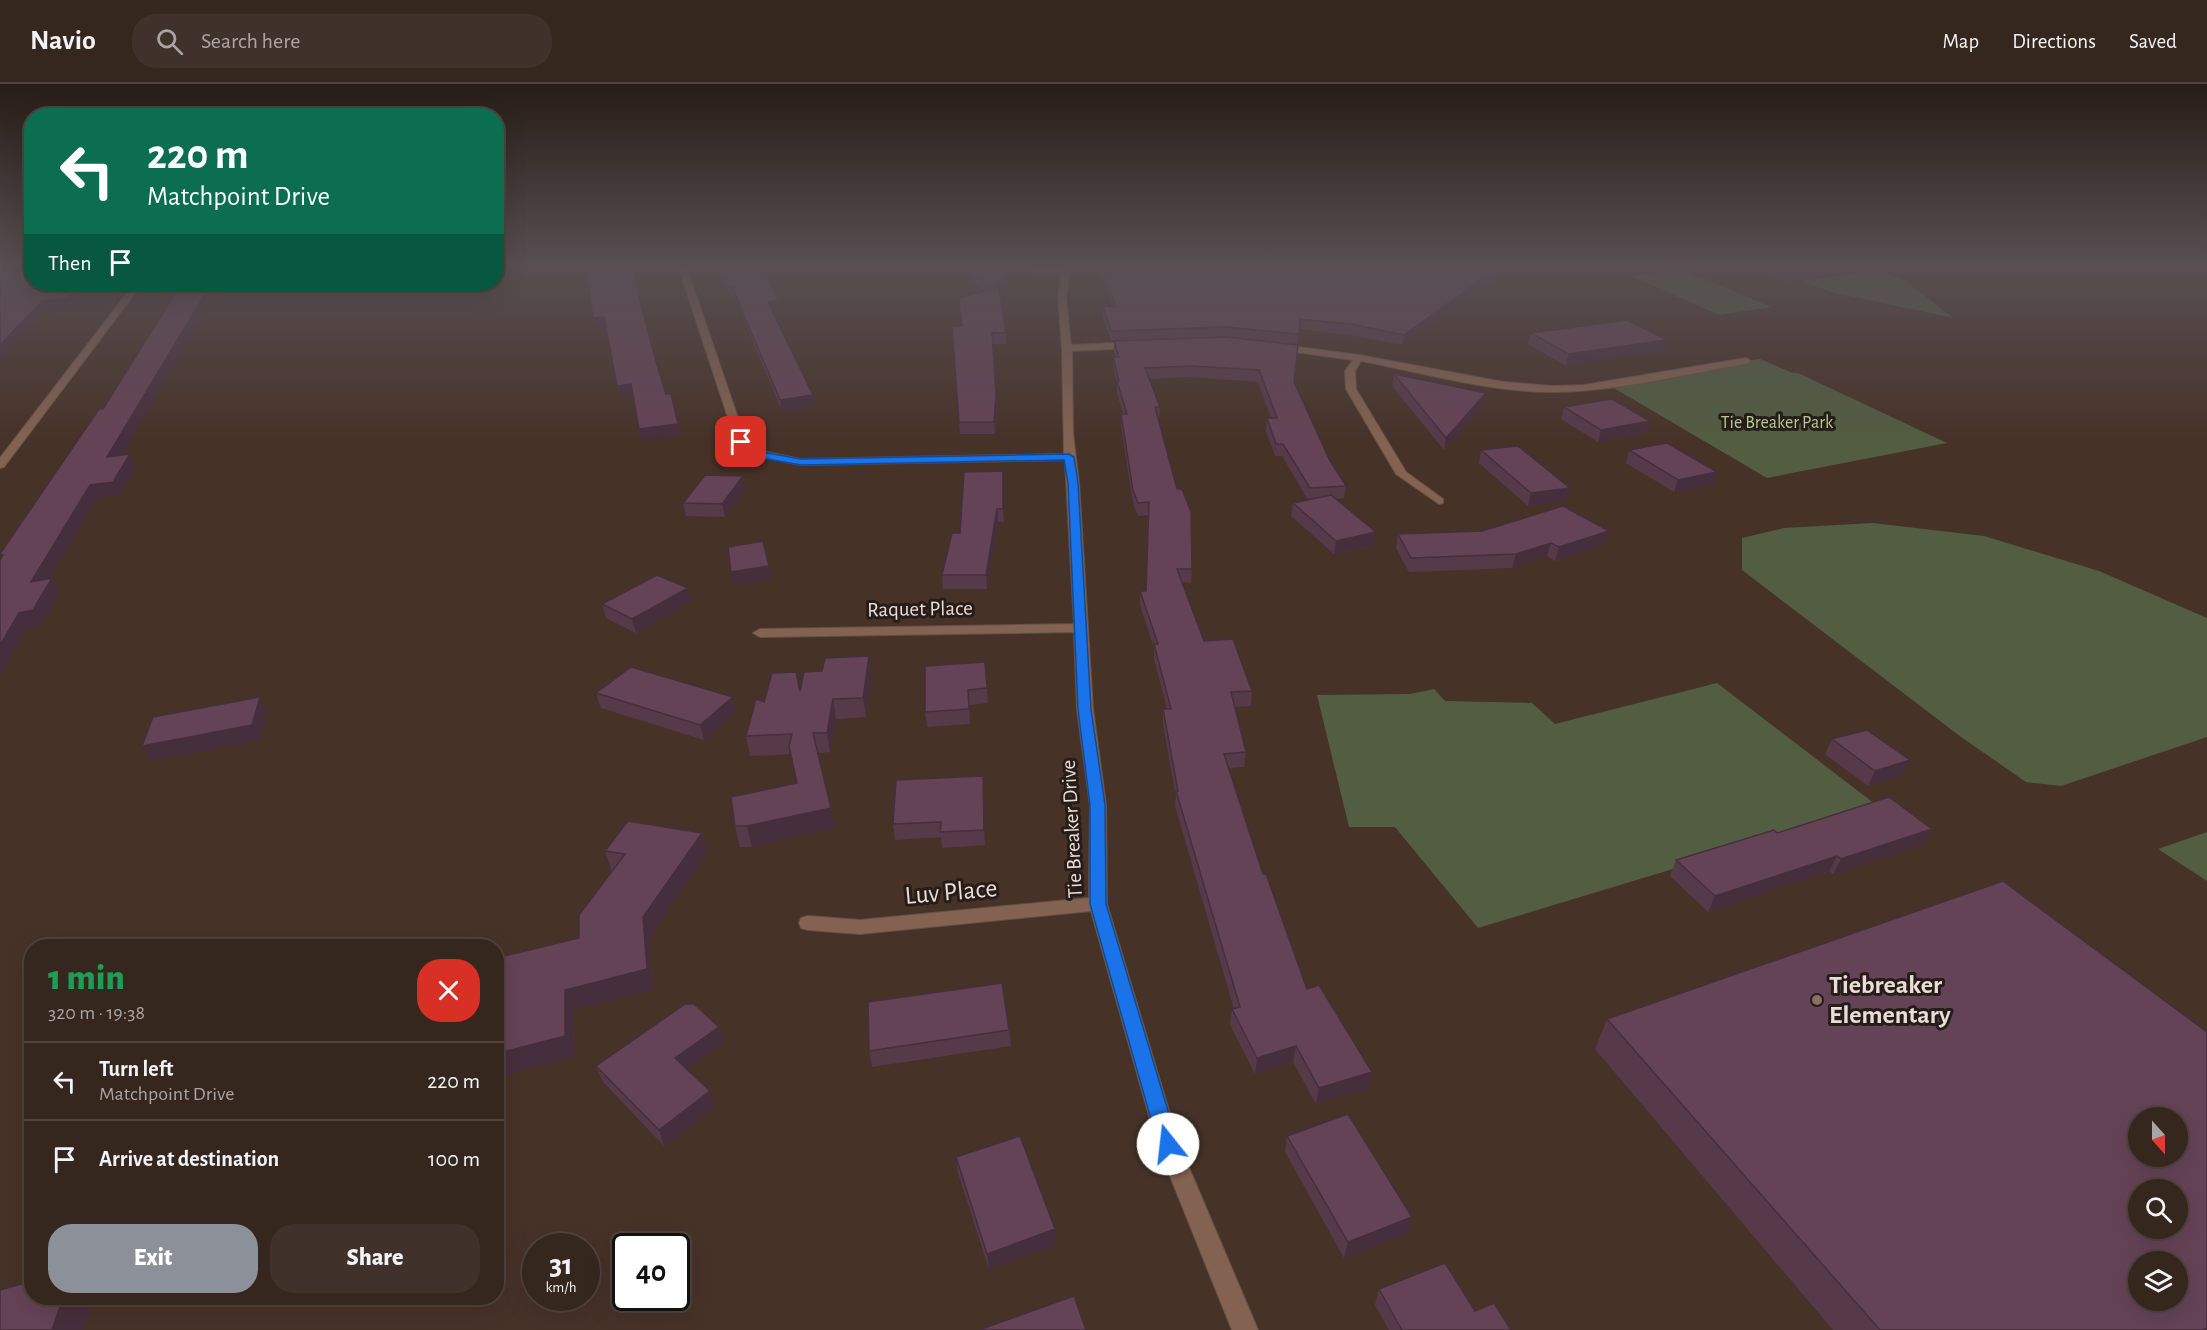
<!DOCTYPE html>
<meta charset="utf-8">
<style>
:root{--surface:#35261e;--page:#40322b;--text:#f1f3f6;--muted:#aaa5a4;--line:#4f433c;--accent:#8c9099}
body{margin:0;font-family:"Alegreya Sans",sans-serif;background:var(--page);color:var(--text);height:100vh;display:flex;flex-direction:column;font-size:22px;white-space:nowrap}
*{box-sizing:border-box;margin:0}
p{font-size:20px;color:var(--muted)}
.icon{flex:none;width:33px;height:33px;fill:none;stroke:currentColor;stroke-width:2;stroke-linecap:round;stroke-linejoin:round}
.map{position:relative;flex:1;overflow:hidden}
.panel{position:absolute;left:24px;top:855px;width:480px;height:366px;display:flex;flex-direction:column;background:var(--surface);border-radius:24px;box-shadow:0 6px 24px #0002,0 0 0 2px var(--line)}
.panel>*{flex:none}
.guide{position:absolute;left:24px;top:24px;width:480px;height:183px;border-radius:24px;box-shadow:0 6px 24px #0002,0 0 0 2px var(--line);background:#0b6e4f;color:#fff;overflow:hidden}
.needle{width:39px;rotate:159deg}
.fabs{position:absolute;left:2128px;top:1023px;display:grid;gap:12px}
.fabs a{display:grid;place-items:center;width:60px;height:60px;border-radius:50%;background:var(--surface);box-shadow:0 6px 24px #0002,0 0 0 2px var(--line);font-size:30px}
.speed{position:absolute;left:522px;top:1149px;display:flex;gap:12px;font-size:30px;font-weight:700;text-align:center}
.speed>*{display:grid;place-content:center;width:78px;height:78px;border-radius:50%;background:var(--surface);box-shadow:0 6px 24px #0002,0 0 0 2px var(--line);line-height:1}
.speed small{font-size:15px;font-weight:400}
.speed .limit{border:3px solid #111;border-radius:9px;background:#fff;color:#111}
.pin{position:absolute;display:grid;place-items:center;width:51px;height:51px;color:#fff;margin:-26px;border-radius:12px;box-shadow:0 3px 9px #0006}
.me{position:absolute;width:66px;margin:-33px;rotate:344deg;stroke-linejoin:round;filter:drop-shadow(0 0 4px #0008)}
.turn{display:flex;align-items:center;gap:21px;height:126px;padding:0 24px;font-size:27px}
.turn .icon{width:78px;height:78px;stroke-width:2.5}
.turn b{display:block;font-size:42px;line-height:51px}
.then{display:flex;align-items:center;height:57px;padding:0 24px;background:#0003;gap:12px;font-size:22px}
.round{display:grid;place-items:center;flex:none;width:63px;height:63px;border-radius:24px;background:var(--page)}
.overview{display:flex;align-items:center;justify-content:space-between;height:102px;padding:0 24px}
h1{font-size:36px;font-weight:800;line-height:45px;color:#1e9e55}
.action{display:flex;gap:12px;margin-top:auto;padding:12px 24px}
.action a{flex:1;height:69px;border-radius:24px;background:var(--accent);color:#fff;font-size:24px;font-weight:800;line-height:69px;text-align:center}
.action a+a{background:var(--page);color:var(--text)}
ul{padding:0;list-style:none}
li{display:flex;align-items:center;gap:18px;height:78px;padding:0 24px;border-top:2px solid var(--line)}
li div{flex:1}
li b{display:block;font-size:22px}
li em{font-style:normal}
header{display:flex;align-items:center;gap:36px;box-sizing:border-box;height:84px;padding:0 30px;background:var(--surface);border-bottom:2px solid var(--line)}
header strong{font-size:28px}
nav{display:flex;gap:33px;margin-inline-start:auto;font-size:21px}
.search{width:420px;height:54px;background:var(--page);display:flex;align-items:center;gap:15px;box-sizing:border-box;padding:0 21px;border-radius:24px;color:var(--muted);font-size:22px}
.map>svg:first-child{display:block}
.green{fill:#525d41}
.lines{fill:none;stroke-linecap:round;stroke-linejoin:round}
.minor-casing{stroke:#645147;stroke-width:2}
.minor{fill:#836251;fill-rule:evenodd}
.wall{fill:#563a4a}
.shaded-wall{fill:#462f3c}
.building{fill:#644356;stroke:#462f3c;stroke-width:1.5;fill-rule:evenodd}
.route{fill:#1a73e8;stroke:#114b97;stroke-width:1.5}
.education-dot{fill:#8d6e63;stroke:#261c18;stroke-width:2}
.labels{text-anchor:middle;dominant-baseline:central;stroke-width:6;stroke-linejoin:round;paint-order:stroke}
.far-park-label{font-size:18px;fill:#b2ca90;stroke:#261c18}
.street-label{font-size:21px;fill:#eadcd6;stroke:#261c18}
.near-street-label{font-size:26px;fill:#eadcd6;stroke:#261c18}
.near-poi-label{font-size:26px;font-weight:bold;fill:#eadcd6;stroke:#261c18;text-anchor:start}
</style>
<header>
<strong>Navio</strong>
<div class="search"><svg class="icon" aria-label="search" viewBox="0 0 24 24"><circle cx="10" cy="10" r="6"/><path d="M15 15l6 6"/></svg>Search here</div>
<nav><a>Map</a><a>Directions</a><a>Saved</a></nav>
</header>
<div class="map">
<svg width="2207" height="1246" viewBox="0 0 2207 1246">
<rect width="100%" height="100%" fill="#473228"/>
<g class="green">
<path d="M1681 185 1771 223 1719 231 1632 192Z"/>
<path d="M1876 186 1906 197 1953 234 1831 208 1802 197Z"/>
<path d="M1760 275 1793 289H1798L1947 359 1767 394 1607 300Z"/>
<path d="M1873 439 1984 452 2099 487 2207 534V653L2061 702 2026 698 1961 653 1742 486V454L1784 444Z"/>
<path d="M1717 599 1879 723 1478 844 1395 743H1349L1317 611 1410 610 1434 605 1445 617 1532 619 1555 640Z"/>
<path d="M2207 748V797L2158 765Z"/>
</g>
<g class="lines">
<defs>
<g id="minor">
<path d="M678 182H686L746 357 757 366 801 375 1064 370 1062 265 1058 213 1061 189 962 184 958 182 1062 185 1063 182H1071L1066 213 1071 261 1133 258 1138 261 1133 264 1072 267 1073 349 1079 399 1093 625 1106 721 1107 820 1179 1060 1258 1246H1232L1157 1060 1091 827 860 850 808 846 801 844 799 839 801 834 808 832 860 836 1089 814 1090 721 1077 625 1074 548 760 553 753 549 760 545 1074 540 1065 376 801 381 750 371 736 358Z"/>
<path d="M134 200H142L4 383 0 384V374Z"/>
<path d="M1276 260 1359 271 1504 298 1553 302 1584 301 1746 274 1751 277 1746 280C1684 290 1619 307 1556 308 1493 309 1424 289 1361 277L1355 287 1356 305 1406 388 1443 415V419L1439 420 1396 390 1346 305 1345 287 1353 276 1273 265 1271 263Z"/>
</g>
</defs>
<use href="#minor" class="minor-casing"/>
<use href="#minor" class="minor"/>
</g>
<g class="wall">
<path d="M717 182H760L781 227 772 228 815 323 782 327 734 212H730Z"/>
<path d="M963 182H1010V194L999 207 1006 249V260H993L997 322 995 350H960L952 242H962L983 207 964 186Z"/>
<path d="M1101 182H1478L1495 185 1494 195 1402 261 1349 251 1299 245 1294 298 1330 377 1346 402 1344 414 1336 415 1374 462 1334 470 1291 432 1293 419 1308 416 1282 372H1275L1266 347 1267 334H1271L1258 298 1191 293 1149 295 1160 323 1159 335H1158L1192 485 1191 499 1182 498 1204 557 1252 607 1251 622 1234 623 1246 668 1244 683 1229 684 1263 790 1307 905 1369 1004 1316 1020 1293 978 1255 990 1230 941 1232 925H1234L1175 722 1176 713 1163 640V625H1167L1154 575V564L1140 521V507H1146L1148 431 1138 432 1133 419 1121 342V330H1123L1117 309V298L1113 284V273H1116L1114 268V257H1111L1103 233V223L1112 222 1101 187Z"/>
<path d="M1747 182H1872L1870 186 1788 198Z"/>
<path d="M1531 249 1667 256 1664 267 1566 282 1528 260Z"/>
<path d="M1394 290 1483 321 1444 366 1392 302Z"/>
<path d="M1564 323 1650 337 1647 349 1598 358 1561 335Z"/>
<path d="M1481 366 1567 417 1528 422 1479 379Z"/>
<path d="M1629 366 1713 401 1674 408 1626 379Z"/>
<path d="M743 392 745 405 725 433 686 432 683 419Z"/>
<path d="M1004 399V438H998L987 505H943L942 491 960 449Z"/>
<path d="M1398 450 1605 460 1555 477 1547 472 1512 484 1409 488 1396 464Z"/>
<path d="M692 517 636 549 606 534 602 520Z"/>
<path d="M985 578 988 619 969 621 970 640 927 643 925 628Z"/>
<path d="M872 591 866 633 836 635 830 668 818 669 831 724 835 744 752 763H740L735 742 797 700 791 670 750 672 746 652 764 618 800 607Z"/>
<path d="M596 609 736 628 704 656 601 624Z"/>
<path d="M1832 655 1902 692 1868 702 1825 670Z"/>
<path d="M983 692 984 707 985 761 942 764 941 753 895 756 893 740Z"/>
<path d="M1932 745 1923 760 1833 790 1829 787 1708 828 1670 792 1676 776 1777 749Z"/>
<path d="M702 749 707 769 649 854 653 906 573 926 574 973 496 993V874L579 854 612 787 605 767Z"/>
<path d="M1607 935 2207 1246H1833L1595 965Z"/>
<path d="M719 943 723 959 687 985 715 1023 664 1062 603 998 596 982Z"/>
<path d="M1009 946 1011 962 872 983 869 967Z"/>
<path d="M1287 1052 1408 1149 1344 1174 1285 1068Z"/>
<path d="M956 1073 1056 1161 989 1185 958 1089Z"/>
<path d="M1379 1205 1475 1227 1511 1246H1389L1375 1221Z"/>
</g>
<g class="shaded-wall">
<path d="M4 182H29L32 188 8 190Z"/>
<path d="M1794 182H1872L1870 186 1788 198Z"/>
<path d="M1010 184V194L993 215V204Z"/>
<path d="M1495 185 1494 195 1402 261 1404 251Z"/>
<path d="M80 200H94L71 225 47 227 0 278V261L42 217Z"/>
<path d="M211 200H234L220 201 114 385 107 373Z"/>
<path d="M779 216 781 227 769 228 768 218Z"/>
<path d="M604 233 607 243 596 245 593 234Z"/>
<path d="M1667 256 1664 267 1566 282 1568 270Z"/>
<path d="M631 300 634 311 620 313 617 302Z"/>
<path d="M1486 309 1483 321 1444 366 1446 354Z"/>
<path d="M813 311 815 323 782 327 780 316Z"/>
<path d="M996 311 997 322 995 350 994 338Z"/>
<path d="M1650 337 1647 349 1598 358 1601 346Z"/>
<path d="M678 340 681 352 642 357 639 345Z"/>
<path d="M130 370 136 382 120 411 97 414 40 511 31 498 90 401Z"/>
<path d="M1003 387 1004 399V438L1003 425Z"/>
<path d="M1717 388 1713 401 1674 408 1678 396Z"/>
<path d="M743 392 745 405 725 433 722 420Z"/>
<path d="M1570 404 1567 417 1528 422 1531 409Z"/>
<path d="M997 425 998 438 987 505 986 491Z"/>
<path d="M1609 447 1605 460 1555 477 1559 463Z"/>
<path d="M1376 448 1374 462 1334 470 1336 457Z"/>
<path d="M1551 459 1547 472 1512 484 1516 470Z"/>
<path d="M769 482 771 495 734 502 731 488Z"/>
<path d="M52 494 60 508 42 540 28 543 0 592V561L19 529Z"/>
<path d="M688 504 692 517 636 549 632 535Z"/>
<path d="M869 572 872 591 866 633 863 614Z"/>
<path d="M260 613 267 628 260 656 151 677 142 662Z"/>
<path d="M733 613 736 628 704 656 700 641Z"/>
<path d="M833 615 836 635 830 668 827 649Z"/>
<path d="M1910 676 1902 692 1868 702 1875 687Z"/>
<path d="M983 692 984 707 985 761 984 746Z"/>
<path d="M831 724 835 744 752 763 747 742Z"/>
<path d="M1932 745 1923 760 1833 790 1841 775Z"/>
<path d="M702 749 707 769 649 854 653 906 573 926 574 973 496 993V970L565 906Z"/>
<path d="M1837 772 1829 787 1708 828 1715 812Z"/>
<path d="M719 943 723 959 681 990 675 974Z"/>
<path d="M1296 962 1293 978 1255 990 1257 974Z"/>
<path d="M1372 988 1369 1004 1316 1020 1319 1004Z"/>
<path d="M710 1007 715 1023 664 1062 659 1046Z"/>
<path d="M1412 1133 1408 1149 1344 1174 1348 1158Z"/>
<path d="M1055 1145 1056 1161 989 1185 987 1170Z"/>
<path d="M63 1214H93L83 1246H51Z"/>
</g>
<g class="building">
<path d="M28 182H32V200H80L66 215 42 217 0 261V188L29 186Z"/>
<path d="M585 182H631L656 278 666 310H671L678 340 639 345 631 300 617 302 604 233 593 234Z"/>
<path d="M719 182H760L779 216 768 218 813 311 780 316 732 203H728Z"/>
<path d="M968 182H1010V184L993 204 999 203 1006 249H992L996 311 994 338H959L952 242H962L959 214 990 205Z"/>
<path d="M1103 182H1478L1495 185 1404 251 1351 240 1300 235 1299 250 1226 243 1111 247 1103 223 1115 222Z"/>
<path d="M181 200H211L107 373 130 370 113 398 90 401 31 498 52 494 33 526 19 529 0 561V476L3 471H0V470L99 325H103Z"/>
<path d="M1627 236 1667 256 1568 270 1531 249Z"/>
<path d="M1226 253 1298 261 1294 298 1330 377 1346 402 1310 404 1283 360H1276L1267 334H1277L1259 286 1191 282 1145 284 1160 323H1155L1177 405H1182L1191 428 1192 485H1177L1204 557 1233 555 1252 607 1231 608 1246 668 1224 670 1263 790H1266L1307 905 1319 901 1372 988 1319 1004 1296 962 1257 974 1232 925 1240 923 1176 707H1178L1163 625H1171L1154 560H1158L1140 507H1146L1149 418 1138 419 1133 406 1121 330H1127L1117 297H1119L1113 273H1119L1114 257Z"/>
<path d="M1394 290 1486 309 1446 354Z"/>
<path d="M1612 315 1650 337 1601 346 1564 323Z"/>
<path d="M1667 359 1717 388 1678 396 1629 366Z"/>
<path d="M1518 362 1570 404 1531 409 1481 366Z"/>
<path d="M1003 387V425H997L986 491H942L952 449H960L964 388Z"/>
<path d="M705 391 743 392 722 420 683 419Z"/>
<path d="M1331 411 1376 448 1336 457 1293 419Z"/>
<path d="M1563 422 1609 447 1559 463 1551 459 1516 470 1411 474 1398 450 1482 447Z"/>
<path d="M763 457 769 482 731 488 728 463Z"/>
<path d="M657 491 688 504 632 535 602 520Z"/>
<path d="M869 572 863 614 833 615 827 649H813L831 724 747 742H735L731 713 797 699 789 662 792 650 746 652 756 615 764 618 772 589 796 588 800 607 804 588 822 587 825 574Z"/>
<path d="M985 578 987 604 968 606 969 625 925 628V582Z"/>
<path d="M631 583 733 613 700 641 596 609Z"/>
<path d="M260 613 252 641 142 662 153 633Z"/>
<path d="M1867 646 1910 676 1875 687 1832 655Z"/>
<path d="M983 692 984 746 940 748 941 738 893 740 896 696Z"/>
<path d="M1889 713 1932 745 1841 775 1837 772 1715 812 1676 776 1774 746 1777 749Z"/>
<path d="M628 737 702 749 643 833 647 885 565 906V952L496 970V874L579 854V831L625 770 605 767Z"/>
<path d="M2003 797 2207 948V1244L2202 1246H1880L1607 935ZM2139 1034H2178V1072H2139ZM2139 1106H2178V1144H2139ZM2139 1178H2178V1216H2139Z"/>
<path d="M1002 899 1009 946 869 967 868 918Z"/>
<path d="M685 920H694L719 943 675 974 710 1007 659 1046 596 982Z"/>
<path d="M1348 1030 1412 1133 1348 1158 1287 1052Z"/>
<path d="M1020 1052 1055 1145 987 1170 956 1073Z"/>
<path d="M1445 1179 1475 1227 1494 1219 1511 1246H1402L1379 1205Z"/>
<path d="M32 1197V1214H63L52 1246H0V1206Z"/>
<path d="M1074 1212 1086 1246H979Z"/>
</g>
<linearGradient id="sky" x2="0" y2="1"><stop stop-color="#271c16"/><stop offset="0.51" stop-color="#584f53"/><stop offset="1" stop-color="#584f53" stop-opacity="0"/></linearGradient>
<rect width="2207" height="356" fill="url(#sky)"/>
<path class="route" d="M741 355 757 367 801 375 1069 370 1074 373 1078 399 1091 625 1105 721 1106 820 1178 1060 1175 1066 1168 1069 1161 1066 1158 1060 1090 820V721L1078 625 1068 399 1064 376 801 381 750 372 736 358Z"/>
<circle class="education-dot" cx="1817" cy="916" r="6"/>
<g class="labels">
<g class="far-park-label">
<text x="1777" y="339">Tie Breaker Park</text>
</g>
<g class="street-label">
<text transform="translate(920 525) rotate(-1)">Raquet Place</text>
<text transform="translate(1072 745) rotate(-93)">Tie Breaker Drive</text>
</g>
<g class="near-street-label">
<text transform="translate(951 808) rotate(-5)">Luv Place</text>
</g>
<g class="near-poi-label">
<text x="1829" y="901">Tiebreaker<tspan x="1829" dy="30">Elementary</tspan></text>
</g>
</g>
</svg>
<div class="fabs">
<a><svg class="needle" viewBox="-14 -14 28 28"><path d="M0-13l5 13h-10z" fill="#e53935"/><path d="M0 13l5-13h-10z" fill="#aaa5a4"/></svg></a>
<a><svg class="icon" aria-label="search" viewBox="0 0 24 24"><circle cx="10" cy="10" r="6"/><path d="M15 15l6 6"/></svg></a>
<a><svg class="icon" aria-label="layers" viewBox="0 0 24 24"><path d="M12 4l9 5-9 5-9-5zM3 14l9 5 9-5"/></svg></a>
</div>
<div class="speed"><div>31<small>km/h</small></div><div class="limit">40</div></div>
<div class="pin" style="left:741px;top:358px;background:#d93025"><svg class="icon" aria-label="arrive" viewBox="0 0 24 24"><path d="M6 21V4h12l-3 4 3 4H6"/></svg></div>
<svg class="me" style="left:1168px;top:1060px" viewBox="-20 -20 40 40"><circle r="19" fill="#fff"/><path d="M0-13L10 11 0 6-10 11z" fill="#1a73e8"/></svg>
<div class="guide">
<div class="turn"><svg class="icon" aria-label="left" viewBox="0 0 24 24"><path d="M17 20v-9H6M10 6l-5 5 5 5"/></svg><div><b>220 m</b>Matchpoint Drive</div></div>
<div class="then">Then<svg class="icon" aria-label="arrive" viewBox="0 0 24 24"><path d="M6 21V4h12l-3 4 3 4H6"/></svg></div>
</div>
<section class="panel">
<div class="overview"><div><h1>1 min</h1><p>320 m · 19:38</p></div><a class="round" style="background:#d93025;color:#fff"><svg class="icon" aria-label="close" viewBox="0 0 24 24"><path d="M6 6l12 12M18 6L6 18"/></svg></a></div>
<ul>
<li><svg class="icon" aria-label="left" viewBox="0 0 24 24"><path d="M17 20v-9H6M10 6l-5 5 5 5"/></svg><div><b>Turn left</b><p>Matchpoint Drive</p></div><em>220 m</em></li>
<li><svg class="icon" aria-label="arrive" viewBox="0 0 24 24"><path d="M6 21V4h12l-3 4 3 4H6"/></svg><div><b>Arrive at destination</b></div><em>100 m</em></li>
</ul>
<div class="action"><a>Exit</a><a>Share</a></div>
</section>
</div>
